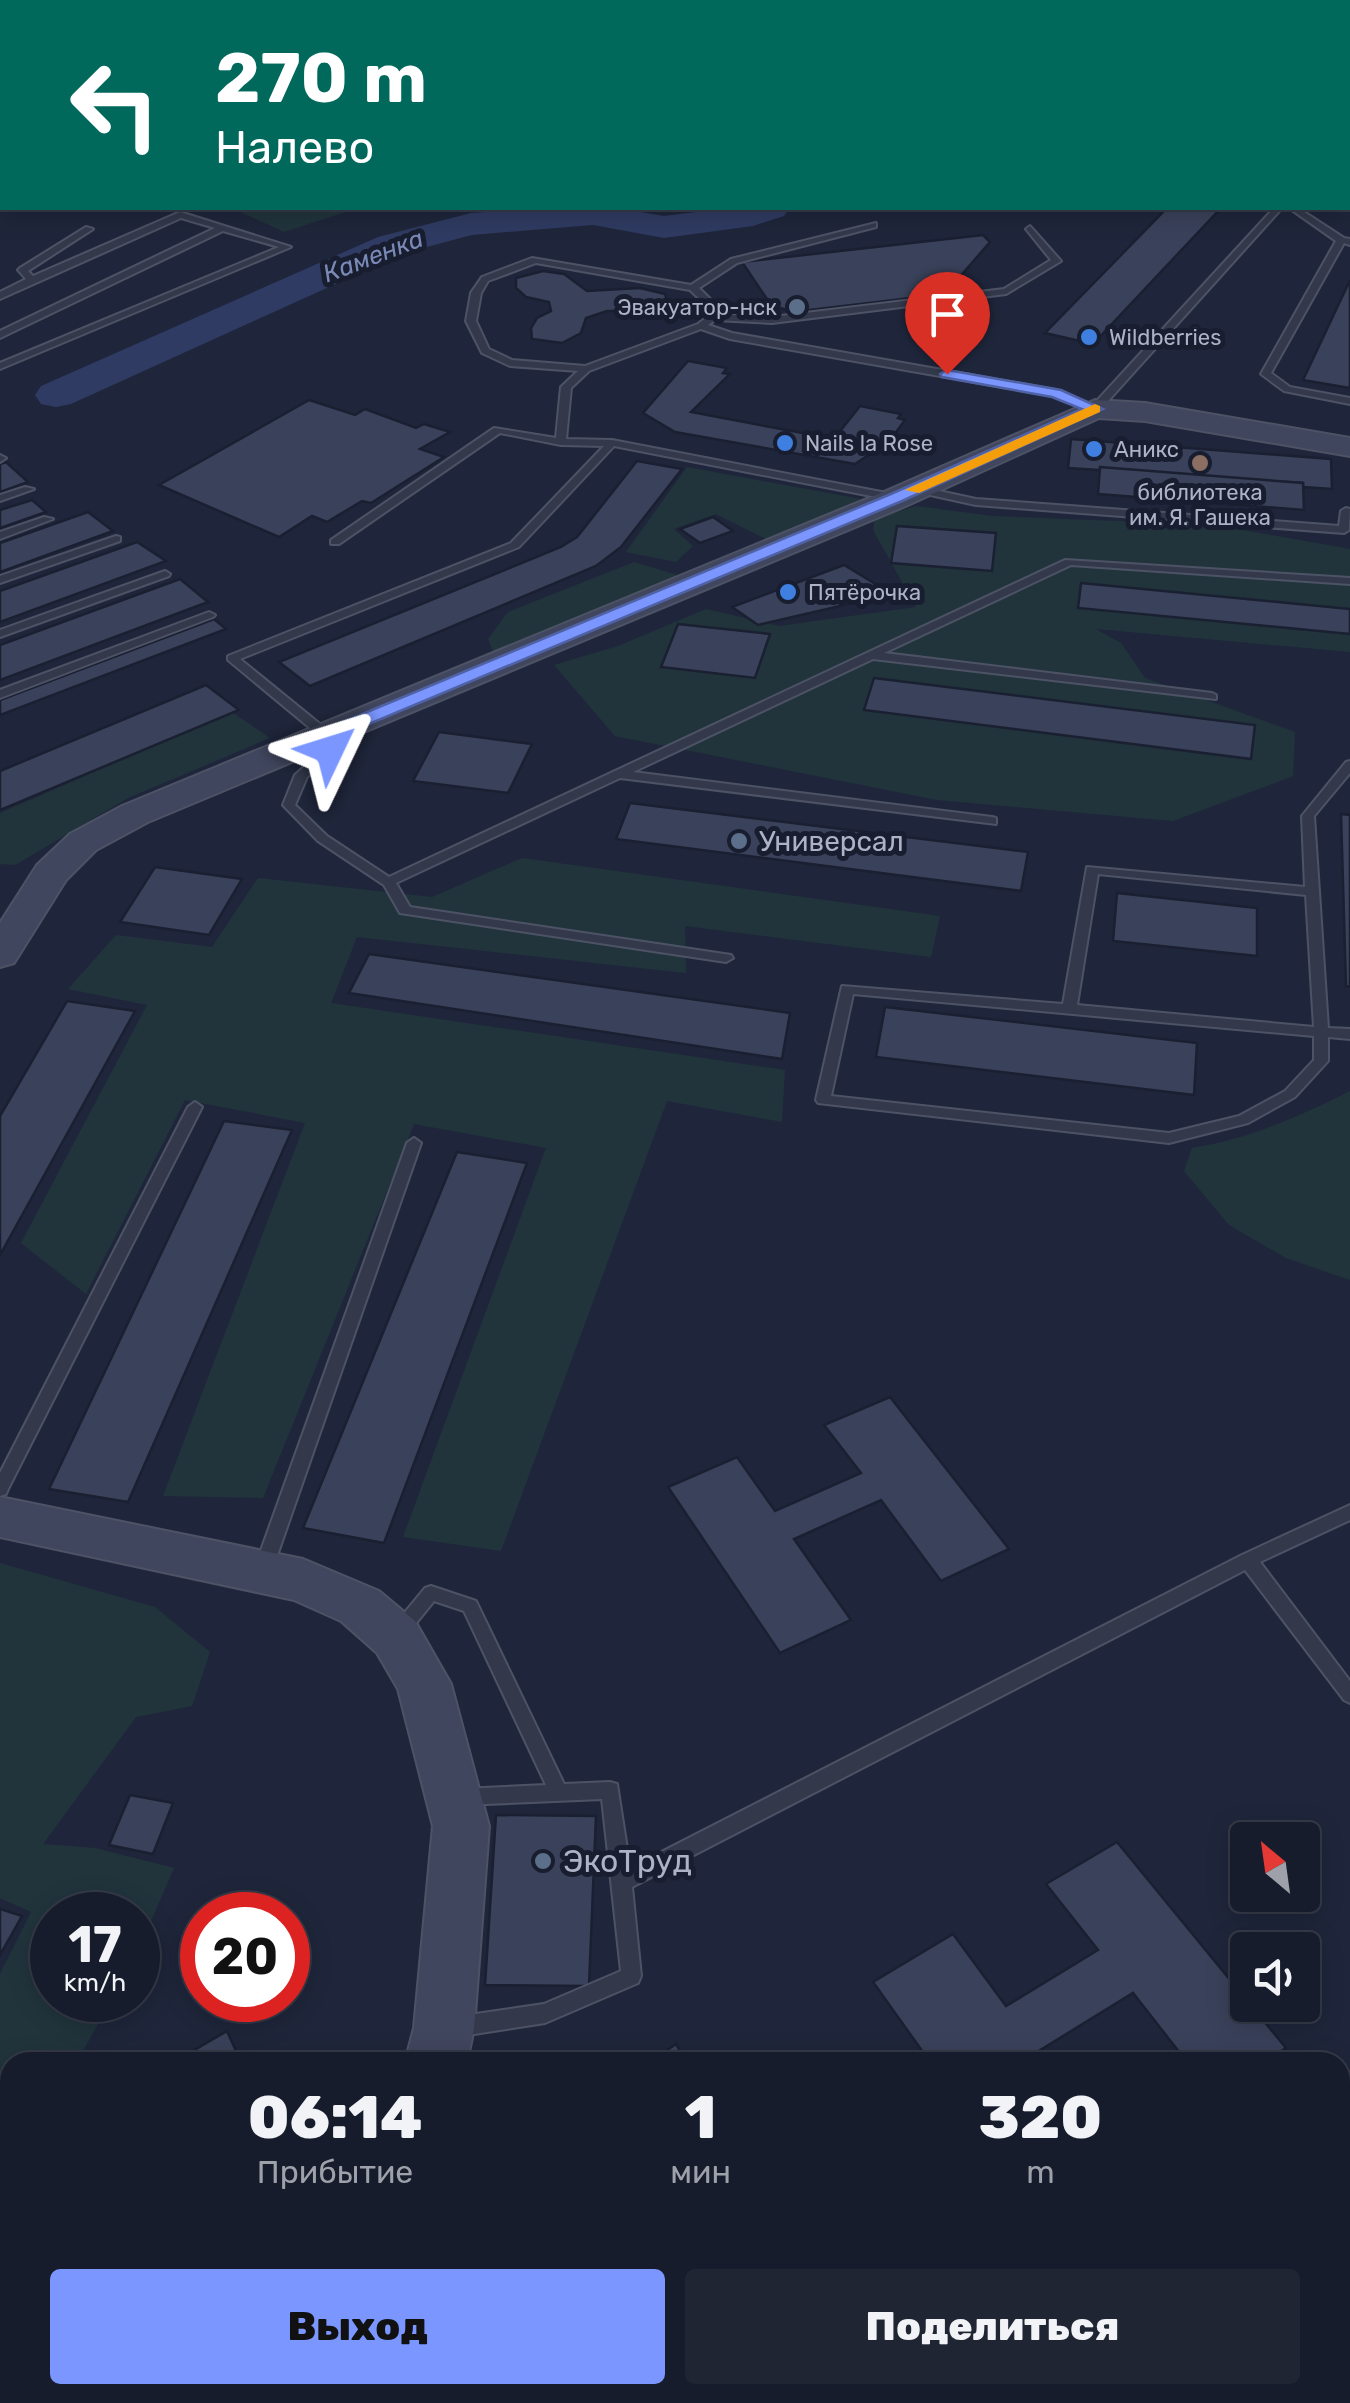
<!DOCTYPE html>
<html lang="ru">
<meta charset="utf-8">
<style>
:root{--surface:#171c2c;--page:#202534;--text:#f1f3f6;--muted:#9ea1a9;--line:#363a48;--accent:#7b97ff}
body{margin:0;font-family:Rubik,sans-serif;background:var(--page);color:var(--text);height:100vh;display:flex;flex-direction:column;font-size:38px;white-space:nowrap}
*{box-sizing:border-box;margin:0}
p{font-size:32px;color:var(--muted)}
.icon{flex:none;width:55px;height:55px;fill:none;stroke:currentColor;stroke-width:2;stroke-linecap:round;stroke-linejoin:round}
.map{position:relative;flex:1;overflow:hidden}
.side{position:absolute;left:0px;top:2052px;width:1350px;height:352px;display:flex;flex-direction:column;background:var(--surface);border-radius:30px 30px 0 0;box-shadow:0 5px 25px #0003,0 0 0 2px var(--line)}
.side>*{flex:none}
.guide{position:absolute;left:0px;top:0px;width:1350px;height:210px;box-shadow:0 5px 25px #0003,0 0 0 2px var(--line);background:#00695c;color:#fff;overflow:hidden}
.needle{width:65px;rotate:331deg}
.buttons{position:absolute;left:1230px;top:1822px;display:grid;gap:20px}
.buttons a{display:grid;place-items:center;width:90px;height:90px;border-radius:10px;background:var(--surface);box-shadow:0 5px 25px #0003,0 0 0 2px var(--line);font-size:50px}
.speed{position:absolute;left:30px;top:1892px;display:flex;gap:20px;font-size:50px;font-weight:700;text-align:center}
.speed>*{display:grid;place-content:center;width:130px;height:130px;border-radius:50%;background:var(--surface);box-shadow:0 5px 25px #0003,0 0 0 2px var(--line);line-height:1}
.speed small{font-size:25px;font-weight:400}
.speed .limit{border:15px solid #d22;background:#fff;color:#111}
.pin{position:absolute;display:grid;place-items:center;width:85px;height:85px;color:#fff;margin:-102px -42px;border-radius:50% 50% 50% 0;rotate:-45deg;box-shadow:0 0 10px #0007}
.pin .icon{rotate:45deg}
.me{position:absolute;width:110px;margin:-55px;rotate:49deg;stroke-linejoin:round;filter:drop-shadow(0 0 8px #0008)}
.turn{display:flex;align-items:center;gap:35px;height:210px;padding:0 50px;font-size:45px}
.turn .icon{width:130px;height:130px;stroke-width:2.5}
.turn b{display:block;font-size:70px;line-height:85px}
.eta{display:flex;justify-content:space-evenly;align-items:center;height:170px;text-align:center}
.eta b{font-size:60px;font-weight:800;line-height:70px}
.cta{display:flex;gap:20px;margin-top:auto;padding:20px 50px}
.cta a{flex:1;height:115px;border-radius:10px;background:var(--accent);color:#111;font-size:40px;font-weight:800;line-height:115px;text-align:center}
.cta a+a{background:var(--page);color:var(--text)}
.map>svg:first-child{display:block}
.green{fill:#21343c}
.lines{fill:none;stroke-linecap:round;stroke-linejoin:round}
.river{fill:#2f3b62;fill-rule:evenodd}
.building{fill:#3a425b;stroke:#1a2031;stroke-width:2.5}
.lane-casing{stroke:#4d5365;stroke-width:4}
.street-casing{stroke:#4d5365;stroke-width:4}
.secondary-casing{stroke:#4d5365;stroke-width:4}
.lane{fill:#33394b;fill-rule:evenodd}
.street{fill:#33394b;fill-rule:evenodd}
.secondary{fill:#40465e;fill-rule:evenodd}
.route{fill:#7b97ff;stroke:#5062a6;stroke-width:2.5}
.slow{fill:#f59e0b}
.service-dot{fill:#5c6f8a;stroke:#181e2f;stroke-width:4}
.shop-dot{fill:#3f7fe0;stroke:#181e2f;stroke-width:4}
.education-dot{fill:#8d6e63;stroke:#181e2f;stroke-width:4}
.labels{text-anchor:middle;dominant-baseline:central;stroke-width:10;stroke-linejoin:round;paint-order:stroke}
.far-poi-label{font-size:22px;fill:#adb3c7;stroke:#181e2f;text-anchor:start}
.far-water-label{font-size:25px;font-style:italic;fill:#7a8ab7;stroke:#181e2f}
.poi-label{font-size:28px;fill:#adb3c7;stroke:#181e2f;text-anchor:start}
.near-poi-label{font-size:32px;fill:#adb3c7;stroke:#181e2f;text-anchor:start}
</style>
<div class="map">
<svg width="1350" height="2403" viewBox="0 0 1350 2403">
<rect width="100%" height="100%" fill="#1f263b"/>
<g class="green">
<path d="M674 0H1012L1062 2H666Z"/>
<path d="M232 208H358L284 232Z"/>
<path d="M687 467 861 499 772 542 716 514 674 529 693 546 676 562 626 552Z"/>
<path d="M916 506 993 516 1215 525 1350 549V652L1096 629 1121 643 1145 678 1295 732 1293 776 1173 821 937 800 615 736 554 665 618 646 706 609 779 626 916 607 873 530 875 518Z"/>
<path d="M634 562 684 577 495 656 488 639 508 612Z"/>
<path d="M232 712 270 738 128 798 15 865 0 864V813Z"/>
<path d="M522 858 940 916 931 957 685 926 686 973 357 937 331 1003 785 1070 782 1122 667 1101 501 1551 403 1537 546 1148 414 1124 263 1498 163 1496 305 1123 185 1100 86 1294 21 1243 147 1005 68 989 116 935 212 947 258 878 432 897Z"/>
<path d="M1350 1091V1280L1286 1258 1229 1225 1184 1171 1192 1148C1249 1139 1299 1117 1350 1091Z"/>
<path d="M0 1563 155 1607 210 1652 192 1706 136 1717 43 1844 95 1848 174 1868 138 1951V1915H52V2000H111L77 2062H10V2184L0 2202V1974L31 1912 0 1898Z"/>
</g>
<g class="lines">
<g class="river">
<path d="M1076 0H1110L1111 2H1077Z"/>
<path d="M539 208H617L664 216 728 208H789L784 216 753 226 664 238 593 225 472 235 404 253 71 404 56 407 41 404 35 395 41 386 378 237 471 213Z"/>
</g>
</g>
<g class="building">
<path d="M1167 208H1221L1093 344 1045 333Z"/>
<path d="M983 235 990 242 945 294 793 312 771 305 742 262Z"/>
<path d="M543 271 564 274 587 291 640 288 665 294 667 301 643 311H607L586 318 581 333 562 343 532 339 531 328 537 318 551 311 549 302 526 297 516 288V278Z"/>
<path d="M1350 280V388L1303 380Z"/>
<path d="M688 361 727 368 723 373 730 374 691 412 834 439 860 406 901 414 898 418 905 420 888 443 880 442 876 450 855 464 675 432 643 413Z"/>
<path d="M309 400 355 415 365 409 416 428 424 424 450 432 420 449 444 457 371 503 362 501 327 522 312 516 279 537 159 485Z"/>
<path d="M1071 439 1331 459 1332 489 1303 487V483L1068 468Z"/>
<path d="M637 461 682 469 621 547 596 566 310 686 279 662 561 547 577 537Z"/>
<path d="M6 462 28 482 0 492V464Z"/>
<path d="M1100 467 1303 483 1304 510 1098 494Z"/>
<path d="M32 500 46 512 0 528V510Z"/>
<path d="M88 512 113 531 0 572V543Z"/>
<path d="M713 517 733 531 700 543 680 529Z"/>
<path d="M897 526 996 533 992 571 891 563Z"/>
<path d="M137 542 166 561 0 622V591Z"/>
<path d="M844 565 892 594 758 625 732 607Z"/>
<path d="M180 579 208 602 0 680V645Z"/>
<path d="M1081 583 1350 609V634L1078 608Z"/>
<path d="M214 619 226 629 0 715V700Z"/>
<path d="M678 624 770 634 755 678 661 667Z"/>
<path d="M874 678 1255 725 1251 759 864 710Z"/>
<path d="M206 685 239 710 0 810V771Z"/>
<path d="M439 732 532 744 508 793 413 781Z"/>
<path d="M630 803 1028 852 1021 891 616 839Z"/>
<path d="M1341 814 1350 815V987L1346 986Z"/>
<path d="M155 867 242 879 209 935 120 922Z"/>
<path d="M1117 893 1257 908V956L1113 941Z"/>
<path d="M369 954 790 1013 782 1059 349 993Z"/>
<path d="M67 1001 135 1011 0 1255V1116Z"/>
<path d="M885 1007 1197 1043 1194 1095 876 1057Z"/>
<path d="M224 1121 292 1130 128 1502 49 1489Z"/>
<path d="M457 1152 527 1163 384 1543 303 1528Z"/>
<path d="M890 1397 1009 1549 941 1581 881 1500 794 1539 851 1620 780 1653 668 1487 737 1457 775 1511 861 1473 824 1425Z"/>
<path d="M130 1795 173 1803 153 1854 109 1845Z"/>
<path d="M496 1815 596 1816 589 1986 485 1985Z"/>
<path d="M1117 1842 1286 2048 1264 2062H1187L1133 1993 1037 2052 1044 2062H930L873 1982 953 1934 1006 2006 1098 1950 1046 1884Z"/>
<path d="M0 1909 22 1916 0 1955Z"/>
<path d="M227 2031 241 2062H174Z"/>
<path d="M676 2044 687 2062H650Z"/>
<path d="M64 2395H101L89 2403H66Z"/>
<path d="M557 2395H627L615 2403H560Z"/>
</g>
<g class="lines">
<defs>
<g id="lane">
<path d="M1270 0H1278L1276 2H1270Z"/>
<rect x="1348" y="5" width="2" height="5"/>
<path d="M1348 195H1350V201L1348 200Z"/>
<path d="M1274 208H1282L1099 411 1095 412 1054 396 730 339 701 329 589 371 571 388 566 439 612 440 897 495 902 498 897 501 614 446 519 547 240 659 331 733 334 728 338 727 344 731 334 753 307 777 295 805 327 836 389 877 1065 560 1350 578V584L1071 565 884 653 1212 693 1216 695V699L873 659 633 772 992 817 996 818V824L620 778 396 883 410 907 731 955 733 958 726 962 400 913 384 885 318 841 283 805 295 775 325 748 329 738H322L228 660V656L511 543 604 446 561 445 500 433 339 544H331V540L494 428 556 438 561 387 578 371 510 366 482 353 466 321 471 293 482 277 532 258 691 285 731 259 876 223V227L737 263 699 288 712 301 717 314 772 317 1004 289 1051 260 1026 229 1030 226 1061 261 1006 294 772 323 715 320 708 325 732 333 1056 390 1093 405ZM536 263 690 290 705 304 708 316 698 324 585 366 512 360 489 349 476 321 481 293 488 281Z"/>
<path d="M1289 208H1298L1344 238 1350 239V245L1344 243 1271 373 1290 387 1350 398V404L1284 391 1261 374 1336 241Z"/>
<path d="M180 212 291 247 0 369V363L279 247 223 231 0 338V331L215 228 181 218 0 299V292L26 279 18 270 20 268 86 227 93 229 28 271 33 276Z"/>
<path d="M0 455 6 458 0 462Z"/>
<path d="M916 486 976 499 1339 526 1341 511 1346 508 1350 509 1349 530 1344 533 976 505 912 491 911 489Z"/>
<path d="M25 487 34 489 0 501V495Z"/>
<path d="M44 517 53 519 0 539V532Z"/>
<path d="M116 536 120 537V541L0 583V576Z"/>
<path d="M165 571 170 574 169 576 0 637V630Z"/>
<path d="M209 612 215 615 213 617 0 698V690Z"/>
<path d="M1350 761V773L1314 816 1328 1028 1350 1029V1039L1328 1037V1061L1295 1097 1248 1123 1169 1143 818 1103 816 1100 842 986 1063 1004 1087 867 1305 887 1302 816 1346 762ZM1098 874 1306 895 1314 1027 1077 1005ZM853 994 1314 1036V1060L1285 1091 1239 1116 1169 1133 831 1096Z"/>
<path d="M195 1102 202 1107 8 1489 6 1494 0 1496V1473L188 1107Z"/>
<path d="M414 1138 421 1143 272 1570 269 1575 263 1577 257 1575 254 1570 407 1143Z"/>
<path d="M1350 1505V1520L1260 1562 1350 1681V1703L1344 1700 1245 1570 632 1887 641 1976 638 1983 545 2023 455 2037 448 2034 445 2027 448 2020 455 2017 544 2004 621 1971 602 1799 462 1805 455 1803 453 1797 455 1791 462 1789 546 1785 464 1611 434 1601 404 1638 398 1640 392 1638 389 1633 392 1628 425 1588 431 1586 476 1601 564 1784 610 1782 617 1784 630 1868 1242 1555Z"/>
</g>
<g id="street">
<path d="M544 0H562L563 2H545Z"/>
<path d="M0 27 2 28V36L0 37Z"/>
</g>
<g id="secondary">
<path d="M1095 400 1145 403 1350 438V456L1145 421 1099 418 908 505 148 822 96 850 66 880 14 963 0 967V923L37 865 70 834 122 806 886 491Z"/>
<path d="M0 1497 303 1559 379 1591 415 1621 451 1684 489 1826 474 2028 467 2062H405L414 2028 433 1826 398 1689 377 1653 341 1621 294 1600 0 1537Z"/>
<path d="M307 2395H375L373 2403H305Z"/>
</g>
</defs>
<use href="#lane" class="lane-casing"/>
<use href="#street" class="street-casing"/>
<use href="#secondary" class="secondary-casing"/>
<use href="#lane" class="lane"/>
<use href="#street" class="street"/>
<use href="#secondary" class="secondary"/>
</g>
<path class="route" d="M947 370 1061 390 1103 409 902 501 345 734 336 754 321 750 331 727 891 494 1082 409 1052 397 942 377 940 374Z"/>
<path class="slow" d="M1095 404 1100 406V412L919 493 905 490Z"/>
<g class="service-dot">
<circle cx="797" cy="307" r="10"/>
<circle cx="739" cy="841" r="10"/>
<circle cx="543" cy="1861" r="10"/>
</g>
<g class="shop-dot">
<circle cx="1089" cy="337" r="10"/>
<circle cx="785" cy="443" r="10"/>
<circle cx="1094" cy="449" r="10"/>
<circle cx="788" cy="592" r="10"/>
</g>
<circle class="education-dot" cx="1200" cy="463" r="10"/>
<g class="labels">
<g class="far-poi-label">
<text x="777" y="307" text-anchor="end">Эвакуатор-нск</text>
<text x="1109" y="337">Wildberries</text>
<text x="805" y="443">Nails la Rose</text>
<text x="1114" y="449">Аникс</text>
<text x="1200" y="492" text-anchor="middle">библиотека<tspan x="1200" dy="25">им. Я. Гашека</tspan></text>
<text x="808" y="592">Пятёрочка</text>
</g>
<g class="far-water-label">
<text transform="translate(373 256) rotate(-21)">Каменка</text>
</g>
<g class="poi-label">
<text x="759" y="841">Универсал</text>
</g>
<g class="near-poi-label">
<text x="563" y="1861">ЭкоТруд</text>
</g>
</g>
</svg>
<div class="buttons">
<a><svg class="needle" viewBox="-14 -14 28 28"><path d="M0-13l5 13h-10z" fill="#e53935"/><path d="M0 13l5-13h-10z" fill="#9ea1a9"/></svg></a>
<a><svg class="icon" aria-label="sound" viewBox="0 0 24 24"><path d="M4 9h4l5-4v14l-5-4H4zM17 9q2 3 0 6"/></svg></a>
</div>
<div class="speed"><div>17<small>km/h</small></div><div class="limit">20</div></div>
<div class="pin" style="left:947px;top:374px;background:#d93025"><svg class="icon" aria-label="arrive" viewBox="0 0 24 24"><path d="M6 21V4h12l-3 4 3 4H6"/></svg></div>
<svg class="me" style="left:330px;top:750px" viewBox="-20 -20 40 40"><path d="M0-17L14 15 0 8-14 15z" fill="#7b97ff" stroke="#fff" stroke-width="4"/></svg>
<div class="guide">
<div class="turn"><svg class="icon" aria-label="left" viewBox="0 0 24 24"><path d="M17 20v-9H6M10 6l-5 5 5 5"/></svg><div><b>270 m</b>Налево</div></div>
</div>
<section class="side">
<div class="eta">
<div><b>06:14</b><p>Прибытие</p></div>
<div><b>1</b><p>мин</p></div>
<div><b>320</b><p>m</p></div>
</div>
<div class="cta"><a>Выход</a><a>Поделиться</a></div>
</section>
</div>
